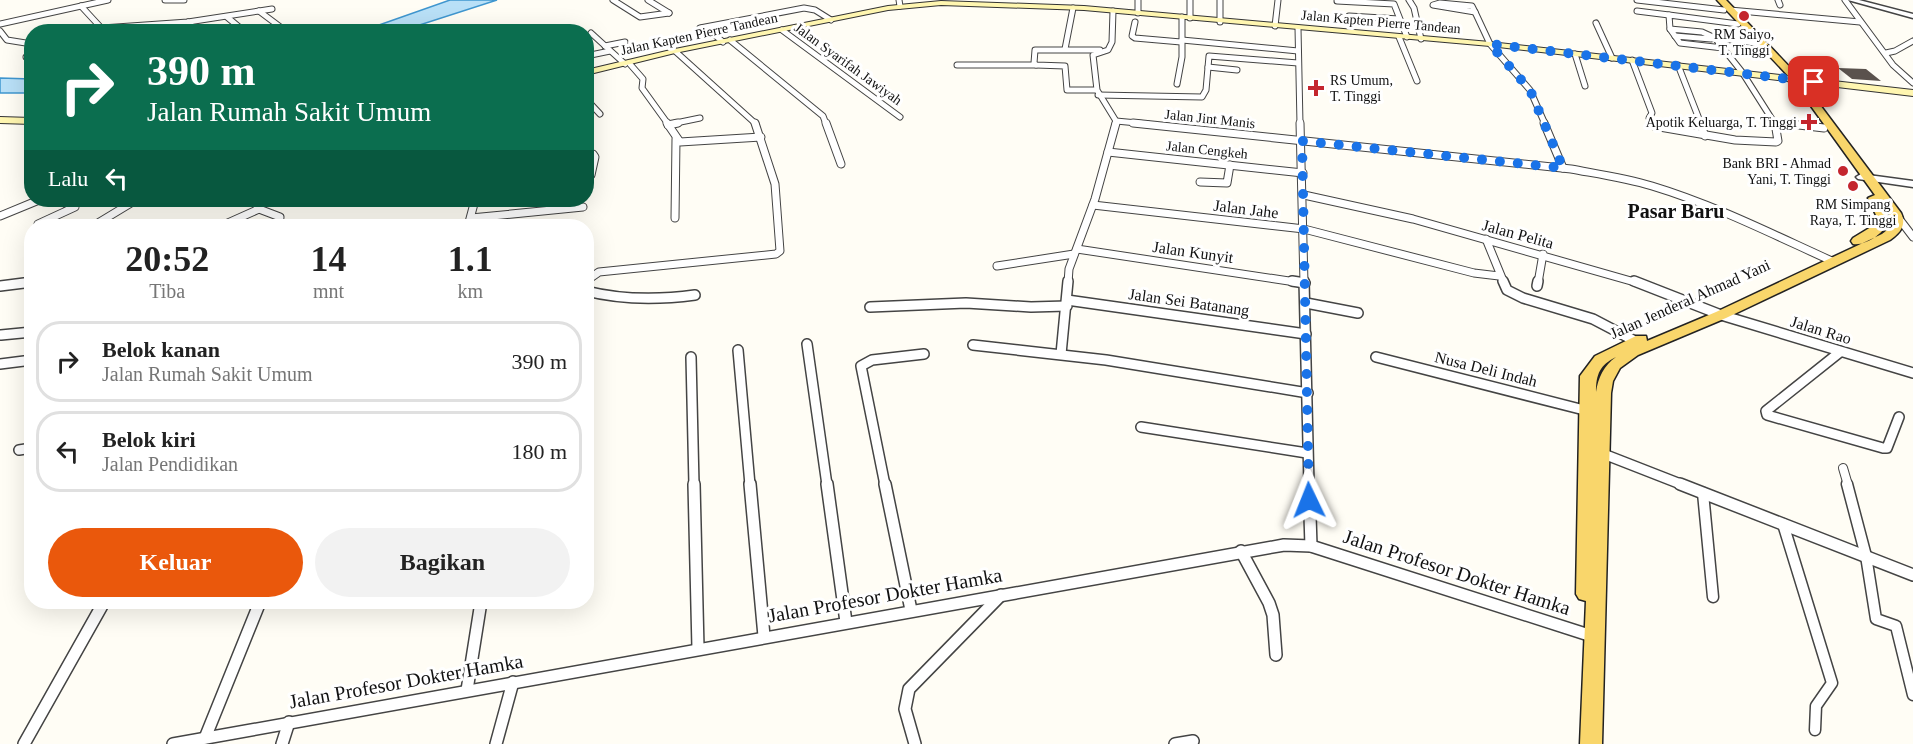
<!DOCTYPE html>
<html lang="id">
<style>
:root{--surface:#fff;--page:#f2f2f2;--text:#222;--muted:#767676;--line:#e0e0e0;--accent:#ea580c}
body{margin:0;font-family:"Times New Roman",serif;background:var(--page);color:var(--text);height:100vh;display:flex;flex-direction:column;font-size:22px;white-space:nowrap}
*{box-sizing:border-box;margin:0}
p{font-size:20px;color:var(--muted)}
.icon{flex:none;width:33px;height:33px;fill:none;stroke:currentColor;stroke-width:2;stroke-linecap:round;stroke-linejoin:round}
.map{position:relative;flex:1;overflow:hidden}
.details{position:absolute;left:24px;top:219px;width:570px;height:390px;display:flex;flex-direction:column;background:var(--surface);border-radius:24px;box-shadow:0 6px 24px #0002}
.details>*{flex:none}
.hud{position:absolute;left:24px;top:24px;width:570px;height:183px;border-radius:24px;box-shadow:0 6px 24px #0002;background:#0b6e4f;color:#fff;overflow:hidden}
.pin{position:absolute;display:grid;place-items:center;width:51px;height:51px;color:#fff;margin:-26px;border-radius:12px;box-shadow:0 3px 9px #0006}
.me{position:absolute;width:66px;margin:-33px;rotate:358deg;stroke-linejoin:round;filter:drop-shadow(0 0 4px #0008)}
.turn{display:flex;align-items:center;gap:21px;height:126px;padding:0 24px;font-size:27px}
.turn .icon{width:78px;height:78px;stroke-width:2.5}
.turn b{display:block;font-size:42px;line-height:51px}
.then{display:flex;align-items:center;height:57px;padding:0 24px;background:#0003;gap:12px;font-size:22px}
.eta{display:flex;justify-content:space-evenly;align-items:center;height:102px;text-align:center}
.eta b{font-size:36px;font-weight:600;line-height:42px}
.button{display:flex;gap:12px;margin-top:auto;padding:12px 24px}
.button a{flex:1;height:69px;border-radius:36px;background:var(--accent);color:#fff;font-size:24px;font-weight:600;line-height:69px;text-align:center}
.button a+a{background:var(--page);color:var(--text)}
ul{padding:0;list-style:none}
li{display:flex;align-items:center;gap:18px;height:81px;margin:0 12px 9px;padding:0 12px;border:3px solid var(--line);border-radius:24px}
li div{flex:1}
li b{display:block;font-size:22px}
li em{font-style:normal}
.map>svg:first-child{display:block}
.water{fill:#b9e0f7;stroke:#3f96cf;stroke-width:1.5}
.building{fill:#5a524d}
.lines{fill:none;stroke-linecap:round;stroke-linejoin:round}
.pedestrian-far1-casing{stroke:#444;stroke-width:10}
.pedestrian-casing{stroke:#444;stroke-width:13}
.minor-far3-casing{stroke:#444;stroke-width:7}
.minor-far2-casing{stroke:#444;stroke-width:9}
.minor-far1-casing{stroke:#444;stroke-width:12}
.minor-casing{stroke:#444;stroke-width:14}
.tertiary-casing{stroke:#444;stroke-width:3}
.secondary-casing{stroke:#333;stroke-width:2}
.primary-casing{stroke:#222;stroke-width:3}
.pedestrian-far1{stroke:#fff;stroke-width:8}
.pedestrian{stroke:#fff;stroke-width:10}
.minor-far3{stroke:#fff;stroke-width:5}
.minor-far2{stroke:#fff;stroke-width:7}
.minor-far1{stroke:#fff;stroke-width:9}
.minor{stroke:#fff;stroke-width:11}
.tertiary{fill:#fff;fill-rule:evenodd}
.secondary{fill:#fff6b0;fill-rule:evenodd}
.primary{fill:#f9d66b;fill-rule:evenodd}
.route{stroke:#1a73e8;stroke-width:10;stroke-dasharray:0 18}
.poi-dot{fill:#c4262e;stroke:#fff;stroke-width:2}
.labels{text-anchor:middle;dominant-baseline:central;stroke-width:6;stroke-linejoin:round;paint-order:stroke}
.far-street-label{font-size:14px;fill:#111;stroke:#fff}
.far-poi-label{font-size:14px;fill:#111;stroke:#fff}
.street-label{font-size:16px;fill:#111;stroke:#fff}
.quarter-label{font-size:20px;font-weight:bold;fill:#111;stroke:#fff}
.near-street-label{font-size:20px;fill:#111;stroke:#fff}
</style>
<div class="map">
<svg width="1913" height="744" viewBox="0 0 1913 744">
<rect width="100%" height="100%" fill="#fffdf5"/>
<g class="water">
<path d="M450 0H497L401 31H362Z"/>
<path d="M0 78 31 79V93H0Z"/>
</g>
<path class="building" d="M1838 68 1866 69 1881 81 1852 79Z"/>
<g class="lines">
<defs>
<path id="pedestrian-far1" d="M1843 468 1848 485"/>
<g id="pedestrian">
<path d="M1847 484 1866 556 1876 619 1896 626 1913 695"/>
<path d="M1703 493 1713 597"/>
<path d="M1783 524 1832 683 1816 706 1815 730"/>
</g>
<g id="minor-far3">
<path d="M165 0H184"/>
<path d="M613 0 640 17 669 13"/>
<path d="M648 0 669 13"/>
<path d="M899 0 900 6"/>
<path d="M1138 0V13"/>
<path d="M1190 0V18"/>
<path d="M1220 0V22"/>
<path d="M1409 0 1414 8 1421 39"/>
<path d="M1637 0 1724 10"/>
<path d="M1778 0 1780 5"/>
<path d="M1845 0 1893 65 1913 83"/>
<path d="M1337 1 1394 4 1407 37"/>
<path d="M1440 3 1472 6 1475 12 1433 5Z"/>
<path d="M81 6 105 32"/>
<path d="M1730 10 1860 22"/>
<path d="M259 11 287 32"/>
<path d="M1113 11 1112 42 1108 50 1093 55 1097 90 1116 121 1115 124"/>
<path d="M1637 11 1669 15"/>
<path d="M1475 12 1490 44 1530 90 1545 124"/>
<path d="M1349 16 1399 19"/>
<path d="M227 17 245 32"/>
<path d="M188 22 199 32"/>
<path d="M1135 22 1132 36 1135 38 1181 42"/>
<path d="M1596 23 1612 58"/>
<path d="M0 24 108 0"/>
<path d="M1275 26 1278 0"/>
<path d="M102 28 188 22 272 9"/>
<path d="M700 28 804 8 815 10 831 20"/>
<path d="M702 28 708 29 723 42"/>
<path d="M1298 28 1300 124"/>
<path d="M1670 29 1669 15 1738 24"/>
<path d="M782 30 900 117"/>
<path d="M0 31 7 40 32 44"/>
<path d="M591 33 625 64"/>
<path d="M1675 36 1711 39"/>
<path d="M1399 37 1417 81"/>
<path d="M1715 38 1702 32 1670 29 1680 43 1723 48"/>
<path d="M730 40 823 116 826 124"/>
<path d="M1182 40 1298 51"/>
<path d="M1755 43 1715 38 1742 72 1775 124"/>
<path d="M605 46 625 42"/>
<path d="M1065 49 1073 8"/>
<path d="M675 51 756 124"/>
<path d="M1886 53 1895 51 1913 41"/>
<path d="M1575 54 1585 86"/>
<path d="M586 56 610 51"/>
<path d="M26 57H32"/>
<path d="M1632 60 1652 113 1649 118 1653 124"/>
<path d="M629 63 643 79 642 88 668 124"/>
<path d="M957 65H1036"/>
<path d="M1678 65 1701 124"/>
<path d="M1208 67 1237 70"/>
<path d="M1177 84 1182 57V17"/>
<path d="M1096 90H1067L1065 66 1036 65 1034 63 1035 50H1100"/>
<path d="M1098 95 1202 97 1206 90 1209 56 1298 63"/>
<path d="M586 99 600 114"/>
<path d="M1116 121 1148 124"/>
<path d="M1775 122 1794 124"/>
<path d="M671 124 700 118"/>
</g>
<g id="minor-far2">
<path d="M667 123 680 142 761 137"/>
<path d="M826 123 841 164"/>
<path d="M1133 123 1571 169C1598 174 1626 178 1652 186 1715 205 1774 235 1834 262"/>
<path d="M1300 123 1304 283"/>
<path d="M1544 123 1563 168"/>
<path d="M1652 123 1654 126 1735 140 1776 142 1778 141 1775 123"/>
<path d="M1700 123 1705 136"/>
<path d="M1782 123 1824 128"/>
<path d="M668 125 678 123"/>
<path d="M1108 152 1303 173"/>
<path d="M586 153 593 154 595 157 591 175 586 178"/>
<path d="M1200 182 1227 183 1230 165"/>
<path d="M1304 195 1413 219 1638 283"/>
<path d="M260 200 257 206 259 209 280 217 279 226"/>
<path d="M1093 205 1304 229 1474 273 1499 276"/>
<path d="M0 216 39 200"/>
<path d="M1897 216 1913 237"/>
<path d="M471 218 583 207"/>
<path d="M675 218 676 139"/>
<path d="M38 224 75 207 57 200"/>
<path d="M93 226 136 200"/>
<path d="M221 226 259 209"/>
<path d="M468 226 475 200"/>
<path d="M1486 239 1504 283"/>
<path d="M1077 249 1302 283"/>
<path d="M997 266 1074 254"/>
<path d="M586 281 599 272 776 254 780 251 775 184 755 123"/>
<path d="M27 283 32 282"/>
<path d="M1068 283 1069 269 1095 199 1116 123"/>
<path d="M1538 283 1543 254"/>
</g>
<g id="minor-far1">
<path d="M1292 281 1305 283"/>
<path d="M1304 281 1309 485"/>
<path d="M1503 281 1507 290 1523 298 1593 319 1635 341"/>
<path d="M1634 281 1721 315 1913 373"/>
<path d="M0 286 32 282"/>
<path d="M1537 286 1538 281"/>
<path d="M586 291C622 300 658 300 695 295"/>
<path d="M1067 300 1306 334"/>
<path d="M1306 303 1358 313"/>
<path d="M870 307 966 303 1031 307 1067 306"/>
<path d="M1 335 32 332"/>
<path d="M807 344 827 485"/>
<path d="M973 345 1106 360 1308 393"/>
<path d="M738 350 750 485"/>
<path d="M1840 352 1766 411 1767 415 1883 448H1887L1899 417"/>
<path d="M1061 354 1068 281"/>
<path d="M691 357 694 485"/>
<path d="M1376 357 1588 411"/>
<path d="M0 364 32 360"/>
<path d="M1141 427 1307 453"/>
<path d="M19 450 32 448"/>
<path d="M1601 453 1683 485"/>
<path d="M885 485 861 366 872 360 924 354"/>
</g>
<g id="minor">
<path d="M694 484 698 648"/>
<path d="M750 484 764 636"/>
<path d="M827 484 846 622"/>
<path d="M885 484 911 610"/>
<path d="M1309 484 1311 546"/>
<path d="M1680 484 1913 575"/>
<path d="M1241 551 1269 603 1273 615 1276 655"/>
<path d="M467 690 481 602"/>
<path d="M205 738 260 602"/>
<path d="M24 744 104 602"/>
<path d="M173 744 1284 545 1311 546 1595 637"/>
<path d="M282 744 289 722"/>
<path d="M496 744 513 682"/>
<path d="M915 744 905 709 909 689 1001 595"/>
<path d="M1175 744 1193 741"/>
</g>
<g id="tertiary">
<path d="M1848 0H1859L1913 14V18Z"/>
<path d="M1861 174 1913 181V187L1858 179 1856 177Z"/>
</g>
<g id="secondary">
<path d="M941 1 1084 6 1490 42 1913 90V96L1490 46 1084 10 941 5 888 10 675 53 586 75V70L675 49 888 6Z"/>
<path d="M0 117 32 118V124L0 123Z"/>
</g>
<path id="primary" d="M1717 0H1726L1799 77 1901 213C1907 225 1900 233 1890 240L1726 318 1638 355 1620 368 1613 381 1611 393 1602 744H1580L1586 601 1579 599 1576 594 1580 376 1595 356 1636 336H1646L1647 341 1716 312 1882 234C1892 227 1894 220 1886 209L1889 220C1885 233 1866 246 1853 244L1851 241 1853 238 1876 224V215L1868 198 1875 195 1793 81ZM1616 357C1604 365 1598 378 1596 392 1596 374 1600 365 1616 357Z"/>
</defs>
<use href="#pedestrian-far1" class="pedestrian-far1-casing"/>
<use href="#pedestrian" class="pedestrian-casing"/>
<use href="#minor-far3" class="minor-far3-casing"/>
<use href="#minor-far2" class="minor-far2-casing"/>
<use href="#minor-far1" class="minor-far1-casing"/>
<use href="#minor" class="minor-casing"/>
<use href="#tertiary" class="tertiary-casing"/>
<use href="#secondary" class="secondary-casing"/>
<use href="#primary" class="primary-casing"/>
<use href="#pedestrian-far1" class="pedestrian-far1"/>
<use href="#pedestrian" class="pedestrian"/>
<use href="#minor-far3" class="minor-far3"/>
<use href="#minor-far2" class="minor-far2"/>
<use href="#minor-far1" class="minor-far1"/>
<use href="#minor" class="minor"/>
<use href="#tertiary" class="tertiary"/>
<use href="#secondary" class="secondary"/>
<use href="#primary" class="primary"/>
</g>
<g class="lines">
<path class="route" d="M1309 500 1302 141 1563 168 1530 90 1490 44 1814 82"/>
</g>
<g class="poi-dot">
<circle cx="1744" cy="16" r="6"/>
<path d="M1313 79h6v6h6v6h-6v6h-6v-6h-6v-6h6z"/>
<path d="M1806 113h6v6h6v6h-6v6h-6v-6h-6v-6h6z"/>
<circle cx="1843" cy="171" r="6"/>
<circle cx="1853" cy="186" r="6"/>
</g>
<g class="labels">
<g class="far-street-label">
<text transform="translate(1381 22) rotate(5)">Jalan Kapten Pierre Tandean</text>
<text transform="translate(699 34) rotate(-12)">Jalan Kapten Pierre Tandean</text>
<text transform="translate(848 64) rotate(36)">Jalan Syarifah Jawiyah</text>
<text transform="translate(1210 119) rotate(6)">Jalan Jint Manis</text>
<text transform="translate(1207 150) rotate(6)">Jalan Cengkeh</text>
</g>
<g class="far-poi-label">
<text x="1744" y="34">RM Saiyo,<tspan x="1744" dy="16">T. Tinggi</tspan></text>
<text x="1330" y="80" text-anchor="start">RS Umum,<tspan x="1330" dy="16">T. Tinggi</tspan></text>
<text x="1797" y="122" text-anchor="end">Apotik Keluarga, T. Tinggi</text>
<text x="1831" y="163" text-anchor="end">Bank BRI - Ahmad<tspan x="1831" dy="16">Yani, T. Tinggi</tspan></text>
<text x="1853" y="204">RM Simpang<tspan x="1853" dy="16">Raya, T. Tinggi</tspan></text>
</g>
<g class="street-label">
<text transform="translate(1246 209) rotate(7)">Jalan Jahe</text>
<text transform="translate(1518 234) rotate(15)">Jalan Pelita</text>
<text transform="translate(1193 252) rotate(8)">Jalan Kunyit</text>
<text transform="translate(1690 299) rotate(-24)">Jalan Jenderal Ahmad Yani</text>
<text transform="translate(1189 302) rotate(8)">Jalan Sei Batanang</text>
<text transform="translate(1821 330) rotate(17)">Jalan Rao</text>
<text transform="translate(1486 369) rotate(14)">Nusa Deli Indah</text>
</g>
<g class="quarter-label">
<text x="1676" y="211">Pasar Baru</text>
</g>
<g class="near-street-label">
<text transform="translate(1457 572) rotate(18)">Jalan Profesor Dokter Hamka</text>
<text transform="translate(885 595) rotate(-10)">Jalan Profesor Dokter Hamka</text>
<text transform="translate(406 681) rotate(-10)">Jalan Profesor Dokter Hamka</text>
</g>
</g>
</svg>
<div class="pin" style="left:1814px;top:82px;background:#d93025"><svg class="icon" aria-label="arrive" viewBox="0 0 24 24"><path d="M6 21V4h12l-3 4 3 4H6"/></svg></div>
<svg class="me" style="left:1309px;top:500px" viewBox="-20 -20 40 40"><path d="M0-17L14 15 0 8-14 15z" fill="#1a73e8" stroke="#fff" stroke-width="4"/></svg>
<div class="hud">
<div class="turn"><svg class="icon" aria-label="right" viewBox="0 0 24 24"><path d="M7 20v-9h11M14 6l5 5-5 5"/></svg><div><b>390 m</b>Jalan Rumah Sakit Umum</div></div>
<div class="then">Lalu<svg class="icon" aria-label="left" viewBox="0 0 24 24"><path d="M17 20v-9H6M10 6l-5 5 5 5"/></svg></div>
</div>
<section class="details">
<div class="eta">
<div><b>20:52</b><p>Tiba</p></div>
<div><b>14</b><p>mnt</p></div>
<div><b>1.1</b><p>km</p></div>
</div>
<ul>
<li><svg class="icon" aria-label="right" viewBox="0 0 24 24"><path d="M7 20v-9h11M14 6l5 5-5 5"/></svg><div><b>Belok kanan</b><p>Jalan Rumah Sakit Umum</p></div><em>390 m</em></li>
<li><svg class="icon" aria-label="left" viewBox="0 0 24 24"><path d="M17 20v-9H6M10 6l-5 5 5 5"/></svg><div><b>Belok kiri</b><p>Jalan Pendidikan</p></div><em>180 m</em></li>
</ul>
<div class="button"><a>Keluar</a><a>Bagikan</a></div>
</section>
</div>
